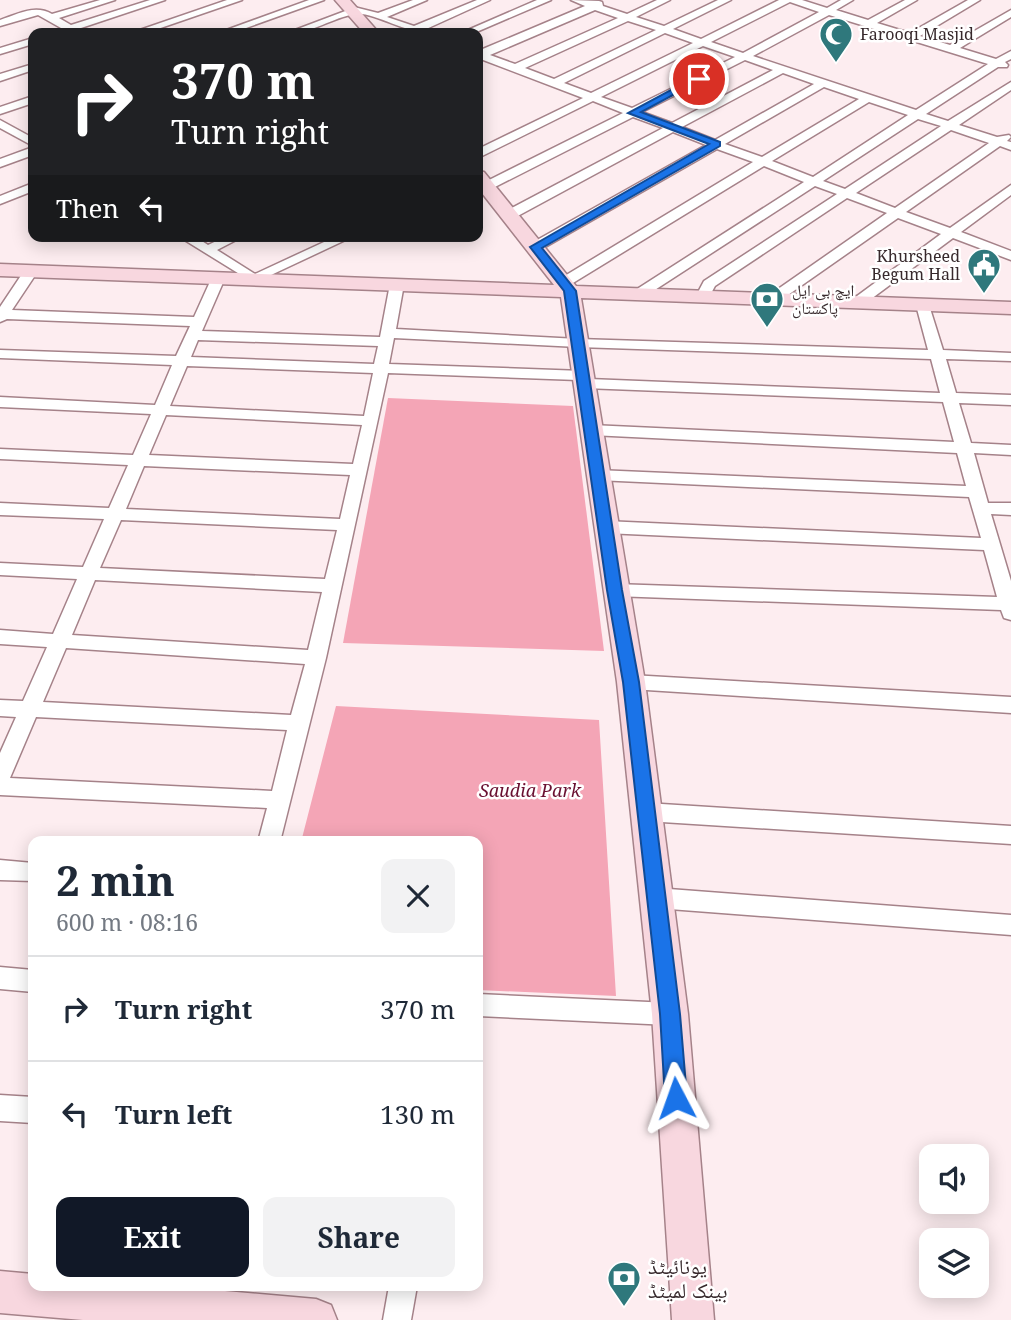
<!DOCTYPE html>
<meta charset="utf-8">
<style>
:root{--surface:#fff;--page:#f2f2f3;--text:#1f2937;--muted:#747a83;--line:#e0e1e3;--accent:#111827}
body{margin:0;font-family:"Noto Serif","Noto Naskh Arabic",serif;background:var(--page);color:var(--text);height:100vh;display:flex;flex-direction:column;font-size:26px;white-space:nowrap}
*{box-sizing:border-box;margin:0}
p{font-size:23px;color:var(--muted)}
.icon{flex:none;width:38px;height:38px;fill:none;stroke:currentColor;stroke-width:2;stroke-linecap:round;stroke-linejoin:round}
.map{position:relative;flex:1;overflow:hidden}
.side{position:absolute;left:28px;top:836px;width:455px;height:455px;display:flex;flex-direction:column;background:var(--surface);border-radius:14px;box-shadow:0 4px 18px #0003}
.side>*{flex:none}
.hud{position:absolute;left:28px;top:28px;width:455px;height:214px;border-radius:14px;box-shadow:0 4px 18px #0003;background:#202124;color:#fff;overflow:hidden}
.fabs{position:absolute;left:919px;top:1144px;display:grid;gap:14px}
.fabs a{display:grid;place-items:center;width:70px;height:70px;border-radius:14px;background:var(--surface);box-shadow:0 4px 18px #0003;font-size:35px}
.pin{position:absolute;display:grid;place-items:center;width:60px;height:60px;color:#fff;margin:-30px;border:4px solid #fff;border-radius:50%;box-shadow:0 2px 7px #0007}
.me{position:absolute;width:77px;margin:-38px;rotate:356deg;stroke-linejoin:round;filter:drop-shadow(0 0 5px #0008)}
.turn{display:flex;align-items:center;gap:24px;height:147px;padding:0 28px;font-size:32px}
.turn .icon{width:91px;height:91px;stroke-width:2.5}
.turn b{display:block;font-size:49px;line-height:60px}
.then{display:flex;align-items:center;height:66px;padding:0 28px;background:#0003;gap:14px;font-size:26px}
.round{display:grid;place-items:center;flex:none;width:74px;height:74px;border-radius:14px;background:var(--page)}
.overview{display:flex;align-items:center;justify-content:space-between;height:119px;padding:0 28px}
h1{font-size:42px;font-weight:700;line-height:52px}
.action{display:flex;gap:14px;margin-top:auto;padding:14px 28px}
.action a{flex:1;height:80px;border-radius:14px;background:var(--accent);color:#fff;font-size:28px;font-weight:700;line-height:80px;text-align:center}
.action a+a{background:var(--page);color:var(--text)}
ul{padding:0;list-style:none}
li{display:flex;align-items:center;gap:21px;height:105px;padding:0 28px;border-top:2px solid var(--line)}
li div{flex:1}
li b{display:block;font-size:26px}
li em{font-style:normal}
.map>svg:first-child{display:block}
.green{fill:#f4a5b6}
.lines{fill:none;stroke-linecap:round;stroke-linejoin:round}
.street-casing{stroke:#a58289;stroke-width:3}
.secondary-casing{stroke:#a58289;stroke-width:3}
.street{fill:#fff;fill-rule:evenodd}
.secondary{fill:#f8d7df;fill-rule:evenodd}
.route{fill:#1a73e8;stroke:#114b97;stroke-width:2}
.labels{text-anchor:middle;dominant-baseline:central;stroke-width:5;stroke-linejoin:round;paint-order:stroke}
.far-poi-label{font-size:16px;fill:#37292c;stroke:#fff;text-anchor:start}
.park-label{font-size:18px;font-style:italic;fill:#691031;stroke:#fff}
.near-poi-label{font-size:21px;fill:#37292c;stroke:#fff;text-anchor:start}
</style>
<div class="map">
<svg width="1011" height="1320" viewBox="0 0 1011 1320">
<rect width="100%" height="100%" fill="#fdedf0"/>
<g class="green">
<path d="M388 398 573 406 604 651 343 643Z"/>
<path d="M336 706 599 720 616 996 478 990V842H301Z"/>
</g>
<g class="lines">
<defs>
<g id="street">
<path d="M100 0H115L59 18 71 25 150 0H165L78 29 82 33H51L61 28 38 15 0 26V20C18 14 35 4 52 14Z"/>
<path d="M227 0H242L146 33H131Z"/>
<path d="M309 0H324L232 33H218Z"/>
<path d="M413 0H427L387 17 414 26 477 0H490L424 30 429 33C406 33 371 11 355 14 331 18 312 34 287 33L348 10 346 5 378 13Z"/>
<path d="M537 0H551L474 33H461Z"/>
<path d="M571 0 599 1 602 2 603 6 627 14 657 0H670L636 17 664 26 718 0H731L673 29 701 39 779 0H802L827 8 841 0H853L836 10 868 20 905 0H917L877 23 910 33 968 0H980L920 36 950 45 1011 10V17L960 48 996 59 1011 51V59L1005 62 1008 65 1007 67H998L926 114 948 121 1011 82V90L959 125 997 137 1009 135 1011 137 1007 141 1011 142V150L1000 146 906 212 950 228 1011 185V195L961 232 1011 251V260L953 238 863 305H853V299L941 234 898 218 778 302H768V296L887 213 847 198 715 286 708 299H698L696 296 704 281 837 194 815 186 644 297H634V291L804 182 764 166 568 286H558V280L753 162 717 149 540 250H530V244L706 145 673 132 514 218H504V212L663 128 633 117 491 189H483V183L623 113 593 101 478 158V149L583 98 478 58V51L585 6ZM790 2 819 12 743 53 711 42ZM595 10 618 18 515 64 490 55ZM829 15 988 64 916 110 753 56ZM628 21 656 30 554 79 525 68ZM665 33 693 43 591 93 564 83ZM703 46 735 57 632 108 601 97ZM745 60 773 70 672 123 642 112ZM783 73 814 84 715 140 682 127ZM824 87 859 99 762 157 725 144ZM869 102 908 115 813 177 772 161ZM918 119 941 126 845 189 823 181ZM951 130 989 143 895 208 856 193Z"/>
<path d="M33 38V44L0 54V48Z"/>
<path d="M33 64V70L0 81V74Z"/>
<path d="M33 96V103L0 114V107Z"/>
<path d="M0 120 33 138V146L0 128Z"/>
<path d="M33 147V155L0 167V159Z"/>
<path d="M33 183V191L0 204V196Z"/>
<path d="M178 236H194L208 245 227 236H244L217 250 255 274 337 236H354L254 283Z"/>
<path d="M31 267 38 271 12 310 194 317 213 275H223L225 278 202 331 380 337 390 284 397 280 404 284 396 329 578 339 928 350 916 305 918 302H928L943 350 1011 353V361L946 359 956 393 1011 395V405L959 403 971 443 1011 445V455L974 453 988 503H1011V515L991 514 1011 581V620L1004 618 1001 610 614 596 608 595 605 590 608 585 614 584 997 597 984 550 605 533 596 527 605 521 981 538 969 497 597 480 589 475 597 470 966 486 957 453 591 435 583 430 591 425 954 442 943 402 584 388 579 386 578 380 388 373 326 658 280 842H258L267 808 0 795V753L16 717 0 716V700L23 701 47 647 0 644V630L53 634 77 579 0 575V563L83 567 104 519 0 515V503L109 508 128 465 0 459V449L133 455 151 414 0 407V397L155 405 172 365 0 358V350L176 356 190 326 7 319 0 322V307L26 268ZM394 338 578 347 931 359 940 393 589 379 588 373 583 371 389 364ZM198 340 378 346 374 364 191 357ZM187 366 373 373 364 416 170 406ZM166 415 362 425 353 464 149 455ZM144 466 350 475 340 519 126 509ZM121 520 337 530 325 579 100 568ZM95 580 322 592 308 650 72 635ZM66 648 305 664 291 715 43 702ZM36 717 287 730 272 791 10 778Z"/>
<path d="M631 675 1011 697V713L631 689 624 687 621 682 624 677Z"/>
<path d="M646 803 1011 826V844L646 821 638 818 635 812 638 806Z"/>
<path d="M0 860 33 863V881L0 880Z"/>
<path d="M656 888 1011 915V935L656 908 648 905 645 898 648 891Z"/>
<path d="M0 967 33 970V992L0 989Z"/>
<path d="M478 994 670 1003 679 1006 682 1014 679 1022 670 1025 478 1016Z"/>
<path d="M0 1095 33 1097V1123L0 1121Z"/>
<path d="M389 1286H417L411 1320H383Z"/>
</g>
<g id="secondary">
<path d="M335 0H350L379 33H364Z"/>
<path d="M478 171 484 172 576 286 1011 302V314L581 298 645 682 688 1014 714 1320H672L652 1014 617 682 561 297 0 276V264L554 285 478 188Z"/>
<path d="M0 1271 33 1274V1286H169L316 1299 331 1305 337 1320H83L0 1313Z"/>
</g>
</defs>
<use href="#street" class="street-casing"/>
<use href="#secondary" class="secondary-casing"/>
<use href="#street" class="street"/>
<use href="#secondary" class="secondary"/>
</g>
<path class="route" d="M695 77 703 79 641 112 720 142V146L542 248 576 291 622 590 639 682 680 1014 687 1098 683 1105 676 1108 669 1105 665 1098 660 1014 623 682 607 590 564 291 530 247 709 144 628 113Z"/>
<defs>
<symbol id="mosque-pin" viewBox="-11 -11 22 30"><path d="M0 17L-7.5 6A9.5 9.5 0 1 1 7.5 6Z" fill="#2f787c" stroke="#fff"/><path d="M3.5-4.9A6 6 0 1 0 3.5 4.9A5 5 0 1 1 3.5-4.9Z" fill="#fff"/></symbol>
<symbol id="civic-pin" viewBox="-11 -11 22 30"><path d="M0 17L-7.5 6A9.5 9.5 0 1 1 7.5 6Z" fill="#2f787c" stroke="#fff"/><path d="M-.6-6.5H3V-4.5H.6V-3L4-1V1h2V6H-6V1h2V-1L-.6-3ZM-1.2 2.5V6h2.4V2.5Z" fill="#fff"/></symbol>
<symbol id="bank-pin" viewBox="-11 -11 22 30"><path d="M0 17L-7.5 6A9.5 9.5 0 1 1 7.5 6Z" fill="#2f787c" stroke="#fff"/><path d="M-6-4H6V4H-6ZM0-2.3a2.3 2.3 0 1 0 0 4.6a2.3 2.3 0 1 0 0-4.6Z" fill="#fff"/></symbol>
</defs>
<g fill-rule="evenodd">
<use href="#mosque-pin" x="817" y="15" width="38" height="52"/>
<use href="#civic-pin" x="965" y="246" width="38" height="52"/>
<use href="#bank-pin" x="748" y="280" width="38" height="52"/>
<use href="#bank-pin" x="605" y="1259" width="38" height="52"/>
</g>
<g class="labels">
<g class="far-poi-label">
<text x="860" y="34">Farooqi Masjid</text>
<text x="960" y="256" text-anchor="end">Khursheed<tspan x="960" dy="18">Begum Hall</tspan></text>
<text x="792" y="290">ایچ بی ایل<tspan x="792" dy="18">پاکستان</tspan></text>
</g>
<g class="park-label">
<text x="530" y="790">Saudia Park</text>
</g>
<g class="near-poi-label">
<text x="648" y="1266">یونائیٹڈ<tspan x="648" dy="24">بینک لمیٹڈ</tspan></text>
</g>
</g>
</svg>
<div class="fabs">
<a><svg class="icon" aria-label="sound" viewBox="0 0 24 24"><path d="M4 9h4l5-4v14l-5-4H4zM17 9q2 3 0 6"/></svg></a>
<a><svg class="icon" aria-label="layers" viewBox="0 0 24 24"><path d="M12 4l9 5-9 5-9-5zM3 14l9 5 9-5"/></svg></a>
</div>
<div class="pin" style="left:699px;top:79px;background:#d93025"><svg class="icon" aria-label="arrive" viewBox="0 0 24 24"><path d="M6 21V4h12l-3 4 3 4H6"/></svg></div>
<svg class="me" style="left:676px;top:1098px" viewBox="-20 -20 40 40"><path d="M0-17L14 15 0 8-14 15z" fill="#1a73e8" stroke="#fff" stroke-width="4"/></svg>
<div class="hud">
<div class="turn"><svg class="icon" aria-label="right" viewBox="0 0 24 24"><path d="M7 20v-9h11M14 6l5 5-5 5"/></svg><div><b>370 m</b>Turn right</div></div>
<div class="then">Then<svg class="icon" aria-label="left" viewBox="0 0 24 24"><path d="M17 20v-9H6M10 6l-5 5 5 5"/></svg></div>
</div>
<section class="side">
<div class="overview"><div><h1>2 min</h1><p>600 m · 08:16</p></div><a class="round"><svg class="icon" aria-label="close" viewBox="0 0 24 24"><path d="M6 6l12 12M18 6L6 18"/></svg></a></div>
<ul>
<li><svg class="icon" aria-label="right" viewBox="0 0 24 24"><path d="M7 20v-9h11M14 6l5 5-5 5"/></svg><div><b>Turn right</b></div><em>370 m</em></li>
<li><svg class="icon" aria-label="left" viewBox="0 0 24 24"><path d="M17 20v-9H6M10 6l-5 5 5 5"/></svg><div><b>Turn left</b></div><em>130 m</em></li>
</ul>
<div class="action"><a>Exit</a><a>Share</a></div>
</section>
</div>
